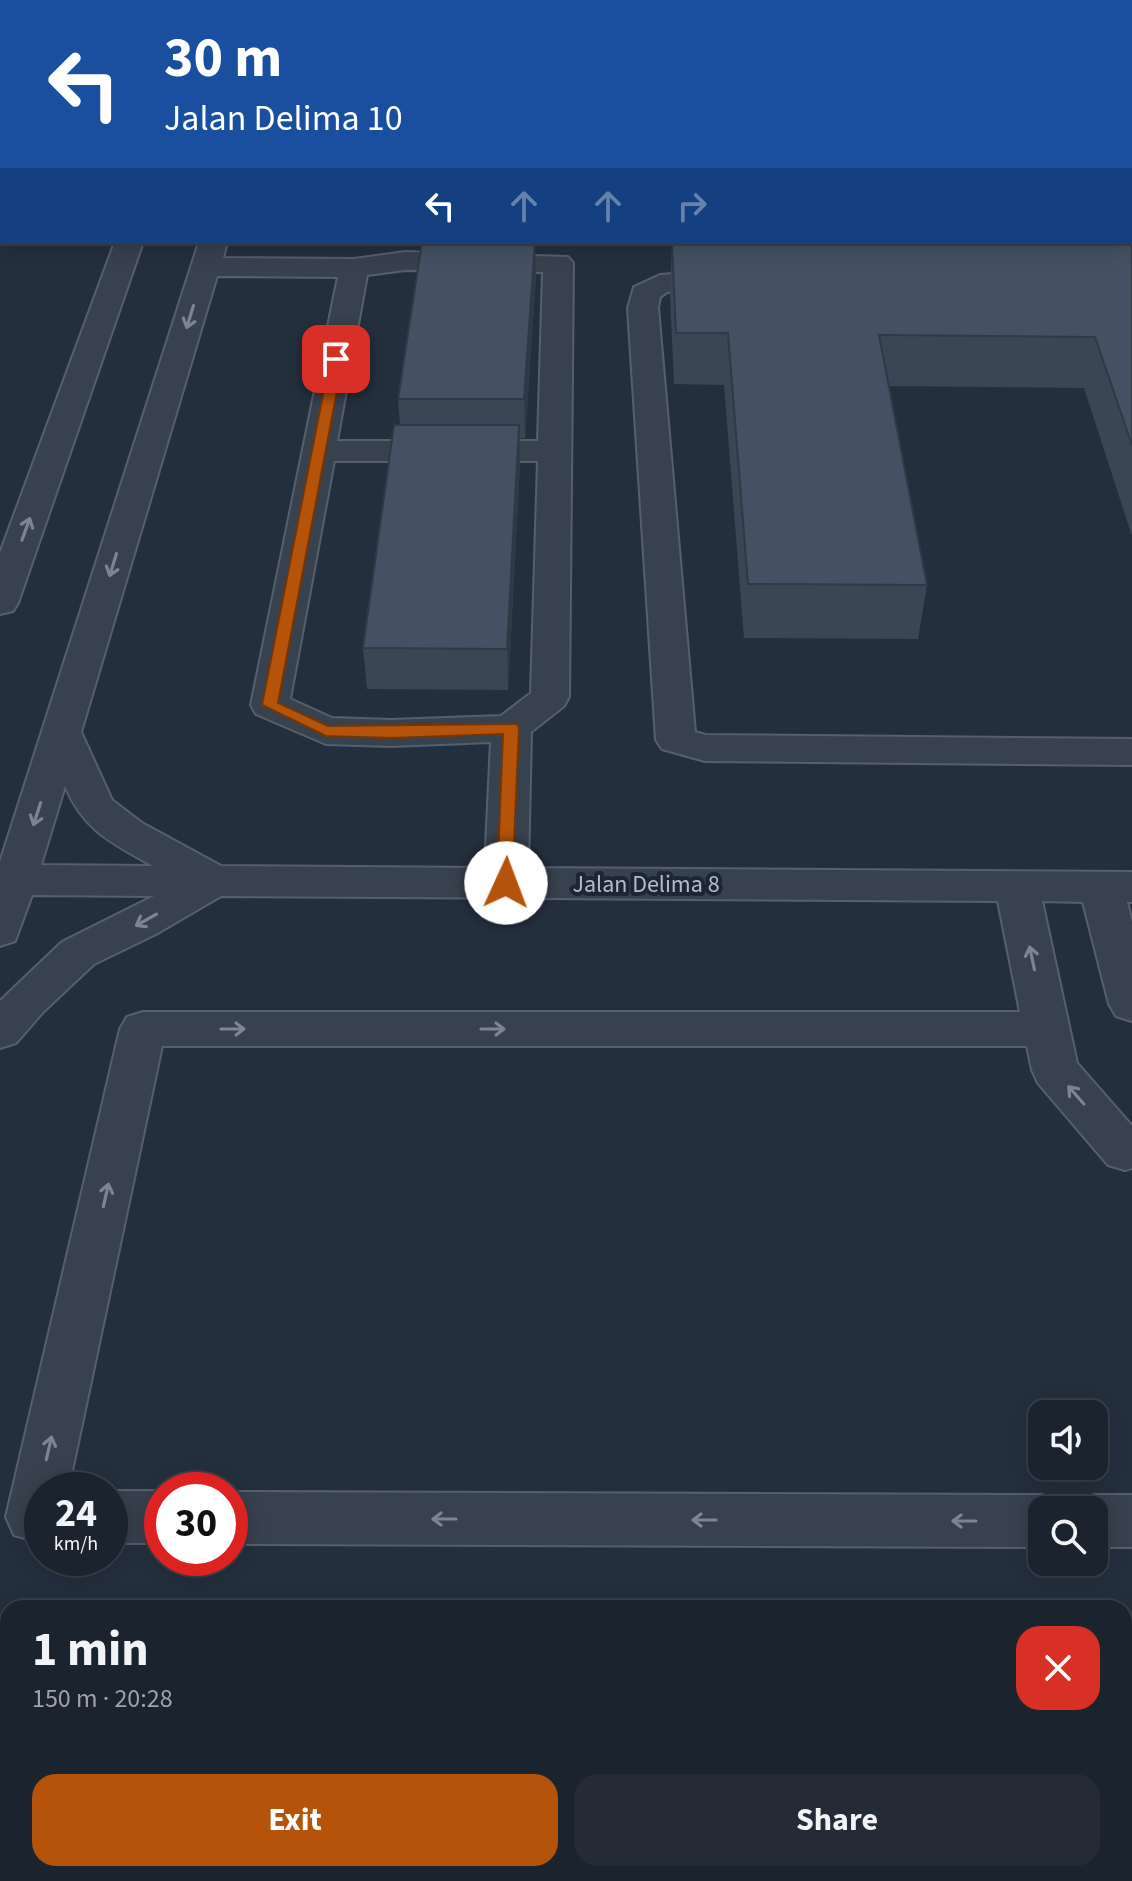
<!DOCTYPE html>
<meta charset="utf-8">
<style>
:root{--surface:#1b232e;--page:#242b36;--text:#f1f3f6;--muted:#a0a4aa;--line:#39404a;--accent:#b45309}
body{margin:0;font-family:"Source Sans 3",sans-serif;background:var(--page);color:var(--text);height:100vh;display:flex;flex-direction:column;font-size:30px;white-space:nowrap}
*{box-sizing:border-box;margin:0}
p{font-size:26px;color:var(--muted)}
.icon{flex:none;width:44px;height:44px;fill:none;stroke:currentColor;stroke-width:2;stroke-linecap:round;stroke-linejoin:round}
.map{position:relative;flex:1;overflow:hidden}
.drawer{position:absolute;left:0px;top:1600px;width:1132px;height:282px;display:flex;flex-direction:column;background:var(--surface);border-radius:24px 24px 0 0;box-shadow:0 4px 20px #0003,0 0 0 2px var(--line)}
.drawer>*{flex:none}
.guide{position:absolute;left:0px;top:0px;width:1132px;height:244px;box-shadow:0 4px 20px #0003,0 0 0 2px var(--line);background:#1a4fa0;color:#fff;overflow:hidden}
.controls{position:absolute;left:1028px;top:1400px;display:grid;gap:16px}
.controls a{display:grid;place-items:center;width:80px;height:80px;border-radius:16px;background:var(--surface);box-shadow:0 4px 20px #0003,0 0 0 2px var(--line);font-size:40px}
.speed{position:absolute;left:24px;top:1472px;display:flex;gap:16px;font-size:40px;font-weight:700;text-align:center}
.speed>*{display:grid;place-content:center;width:104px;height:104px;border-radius:50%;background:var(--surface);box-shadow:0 4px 20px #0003,0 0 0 2px var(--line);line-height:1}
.speed small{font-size:20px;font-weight:400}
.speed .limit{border:12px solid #d22;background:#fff;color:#111}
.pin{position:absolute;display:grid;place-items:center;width:68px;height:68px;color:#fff;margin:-34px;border-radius:16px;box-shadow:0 4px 12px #0006}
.me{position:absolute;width:88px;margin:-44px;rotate:2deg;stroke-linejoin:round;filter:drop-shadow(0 0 6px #0008)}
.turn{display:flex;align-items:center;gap:28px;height:168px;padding:0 32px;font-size:36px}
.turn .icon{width:104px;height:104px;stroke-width:2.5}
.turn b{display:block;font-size:56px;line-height:68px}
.lanes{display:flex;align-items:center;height:76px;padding:0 32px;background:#0003;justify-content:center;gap:40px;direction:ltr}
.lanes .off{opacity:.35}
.round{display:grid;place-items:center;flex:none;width:84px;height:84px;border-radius:24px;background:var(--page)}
.summary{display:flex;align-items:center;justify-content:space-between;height:136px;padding:0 32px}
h1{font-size:48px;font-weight:700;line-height:60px}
.cta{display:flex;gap:16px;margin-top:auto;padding:16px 32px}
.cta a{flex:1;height:92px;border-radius:24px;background:var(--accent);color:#fff;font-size:32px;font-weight:700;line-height:92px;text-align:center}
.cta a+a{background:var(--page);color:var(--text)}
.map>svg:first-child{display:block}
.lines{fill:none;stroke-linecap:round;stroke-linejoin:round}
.stream{fill:#394c67;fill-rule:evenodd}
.minor-casing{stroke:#565f6c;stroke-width:4}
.minor{fill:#38414e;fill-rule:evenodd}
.wall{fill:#3b4654}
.shaded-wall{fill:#303945}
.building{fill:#455162;stroke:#303945;stroke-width:2}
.oneway{stroke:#7c8592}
.route{fill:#b45309;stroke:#753606;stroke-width:2}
.labels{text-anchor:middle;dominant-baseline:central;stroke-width:8;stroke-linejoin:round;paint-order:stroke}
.street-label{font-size:24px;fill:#b4bcc9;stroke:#1d2633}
</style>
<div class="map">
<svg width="1132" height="1881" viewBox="0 0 1132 1881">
<rect width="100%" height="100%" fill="#242f3e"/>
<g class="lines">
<path class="stream" d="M2 144V153L0 154V145Z"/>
<defs>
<g id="minor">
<path d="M205 0H229L204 2Z"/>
<rect x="273" y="0" width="24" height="2"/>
<path d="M115 242H143L18 603 13 611 0 614V553Z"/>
<path d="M199 242H227L223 258 354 259 405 252 568 257 573 263 569 697 564 706 531 732 528 868 1132 872V902H1127L1132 922V1021L1116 1016 1109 1004 1083 902 1042 901 1077 1063 1132 1126V1168L1125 1170 1108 1165 1038 1083 1032 1070 1027 1046H162L68 1490H42V1543L14 1535 6 1517 120 1029 127 1017 143 1012H1020L998 901 221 896 156 934 94 964 43 1012 16 1043 0 1048V1001L62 942 154 896 32 895 15 941 0 946V862ZM405 270 543 272 538 441H337L367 275ZM217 276 338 277 251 705 256 714 326 744 391 746 491 742 485 868 221 866 142 823 112 800 81 732ZM334 461H538L531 693 501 716 391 720 332 718 290 699ZM65 786C84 831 112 843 153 866L41 865Z"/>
<path d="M730 270 740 273 745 279 740 285 667 292 660 297 658 308 695 732 705 735 1132 739V765L705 761 662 749 656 740 628 308 634 287 660 275Z"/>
<rect x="110" y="1491" width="52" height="52"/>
<path d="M230 1492 1042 1495 1062 1503 1065 1510H1042V1547L230 1544Z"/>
<path d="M1094 1495H1132V1547H1094V1510H1071L1074 1503Z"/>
</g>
</defs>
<use href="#minor" class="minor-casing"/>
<use href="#minor" class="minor"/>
</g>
<g class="wall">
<path d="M730 0H1132V536L1084 388 889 386 927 585 918 639 744 638 724 385 674 384 670 295 672 245H1124L1122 242H1130V2H730Z"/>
<path d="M536 277 525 438H519L520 464 508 690 367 689 363 648 400 425 398 399Z"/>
<path d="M924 1874H1124L1132 1881H925Z"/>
</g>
<g class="shaded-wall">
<path d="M535 242 536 277 525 438 524 399Z"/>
<path d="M519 425 520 464 508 690 507 649Z"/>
<path d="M307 1874H321L320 1881H306Z"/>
</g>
<g class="building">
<rect x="525" y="0" width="115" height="2"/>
<path d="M733 0H1132V191L1130 187V2H733Z"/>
<path d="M422 242H535L524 399H398Z"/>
<path d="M701 242 1132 245V445L1095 337 879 335 927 585 748 584 728 333H676L672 245Z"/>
<path d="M394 425H519L507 649 363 648Z"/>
<path d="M1124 1823H1132V1881H943L942 1874H1124Z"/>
<path d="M36 1874H307L306 1881H35Z"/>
<path d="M461 1874H739L740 1881H461Z"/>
</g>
<defs><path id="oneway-shaft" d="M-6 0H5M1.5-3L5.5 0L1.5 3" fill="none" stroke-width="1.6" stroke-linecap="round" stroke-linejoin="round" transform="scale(2)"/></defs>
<g class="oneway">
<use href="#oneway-shaft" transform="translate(190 317) rotate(107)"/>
<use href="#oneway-shaft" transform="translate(26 529) rotate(-70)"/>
<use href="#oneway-shaft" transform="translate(113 565) rotate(107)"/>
<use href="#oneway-shaft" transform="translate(37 814) rotate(108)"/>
<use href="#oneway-shaft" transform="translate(146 920) rotate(151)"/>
<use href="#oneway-shaft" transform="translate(1032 958) rotate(-102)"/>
<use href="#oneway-shaft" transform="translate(233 1029)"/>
<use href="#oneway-shaft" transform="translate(493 1029)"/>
<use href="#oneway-shaft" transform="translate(1076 1095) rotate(-131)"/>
<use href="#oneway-shaft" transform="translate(106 1195) rotate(-77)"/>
<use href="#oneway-shaft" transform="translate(49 1448) rotate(-77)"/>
<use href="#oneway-shaft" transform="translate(444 1519) rotate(-180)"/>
<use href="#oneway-shaft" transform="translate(704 1520) rotate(-180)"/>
<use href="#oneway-shaft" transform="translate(964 1521) rotate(-180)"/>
</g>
<path class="route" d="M336 356 343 359 278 703 328 726 517 724 519 728 512 888 506 889 497 883 503 734 391 738 326 736 262 705 330 359Z"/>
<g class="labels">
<g class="street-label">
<text x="646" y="884">Jalan Delima 8</text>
</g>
</g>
</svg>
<div class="controls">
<a><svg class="icon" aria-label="sound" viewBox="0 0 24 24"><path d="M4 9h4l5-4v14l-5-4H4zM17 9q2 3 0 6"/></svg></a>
<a><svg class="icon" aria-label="search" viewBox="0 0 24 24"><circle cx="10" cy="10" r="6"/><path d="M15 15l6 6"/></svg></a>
</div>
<div class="speed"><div>24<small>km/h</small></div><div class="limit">30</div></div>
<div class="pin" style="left:336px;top:359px;background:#d93025"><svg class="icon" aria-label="arrive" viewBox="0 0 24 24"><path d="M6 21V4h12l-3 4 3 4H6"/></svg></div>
<svg class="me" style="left:506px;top:883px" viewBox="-20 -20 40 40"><circle r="19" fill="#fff"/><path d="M0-13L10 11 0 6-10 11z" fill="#b45309"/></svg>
<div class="guide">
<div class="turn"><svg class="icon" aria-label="left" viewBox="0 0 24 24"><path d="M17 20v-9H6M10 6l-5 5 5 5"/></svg><div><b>30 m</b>Jalan Delima 10</div></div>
<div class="lanes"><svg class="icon" aria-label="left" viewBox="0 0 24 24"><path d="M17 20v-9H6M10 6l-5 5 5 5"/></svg><svg class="icon off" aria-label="ahead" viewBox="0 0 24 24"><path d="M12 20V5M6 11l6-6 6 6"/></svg><svg class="icon off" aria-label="ahead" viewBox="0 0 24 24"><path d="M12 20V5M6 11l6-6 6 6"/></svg><svg class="icon off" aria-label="right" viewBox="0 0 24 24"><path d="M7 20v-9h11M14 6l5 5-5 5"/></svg></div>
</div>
<section class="drawer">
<div class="summary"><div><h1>1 min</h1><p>150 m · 20:28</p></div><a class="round" style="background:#d93025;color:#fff"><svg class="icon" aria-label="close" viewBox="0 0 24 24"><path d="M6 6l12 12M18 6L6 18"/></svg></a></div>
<div class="cta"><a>Exit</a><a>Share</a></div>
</section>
</div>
